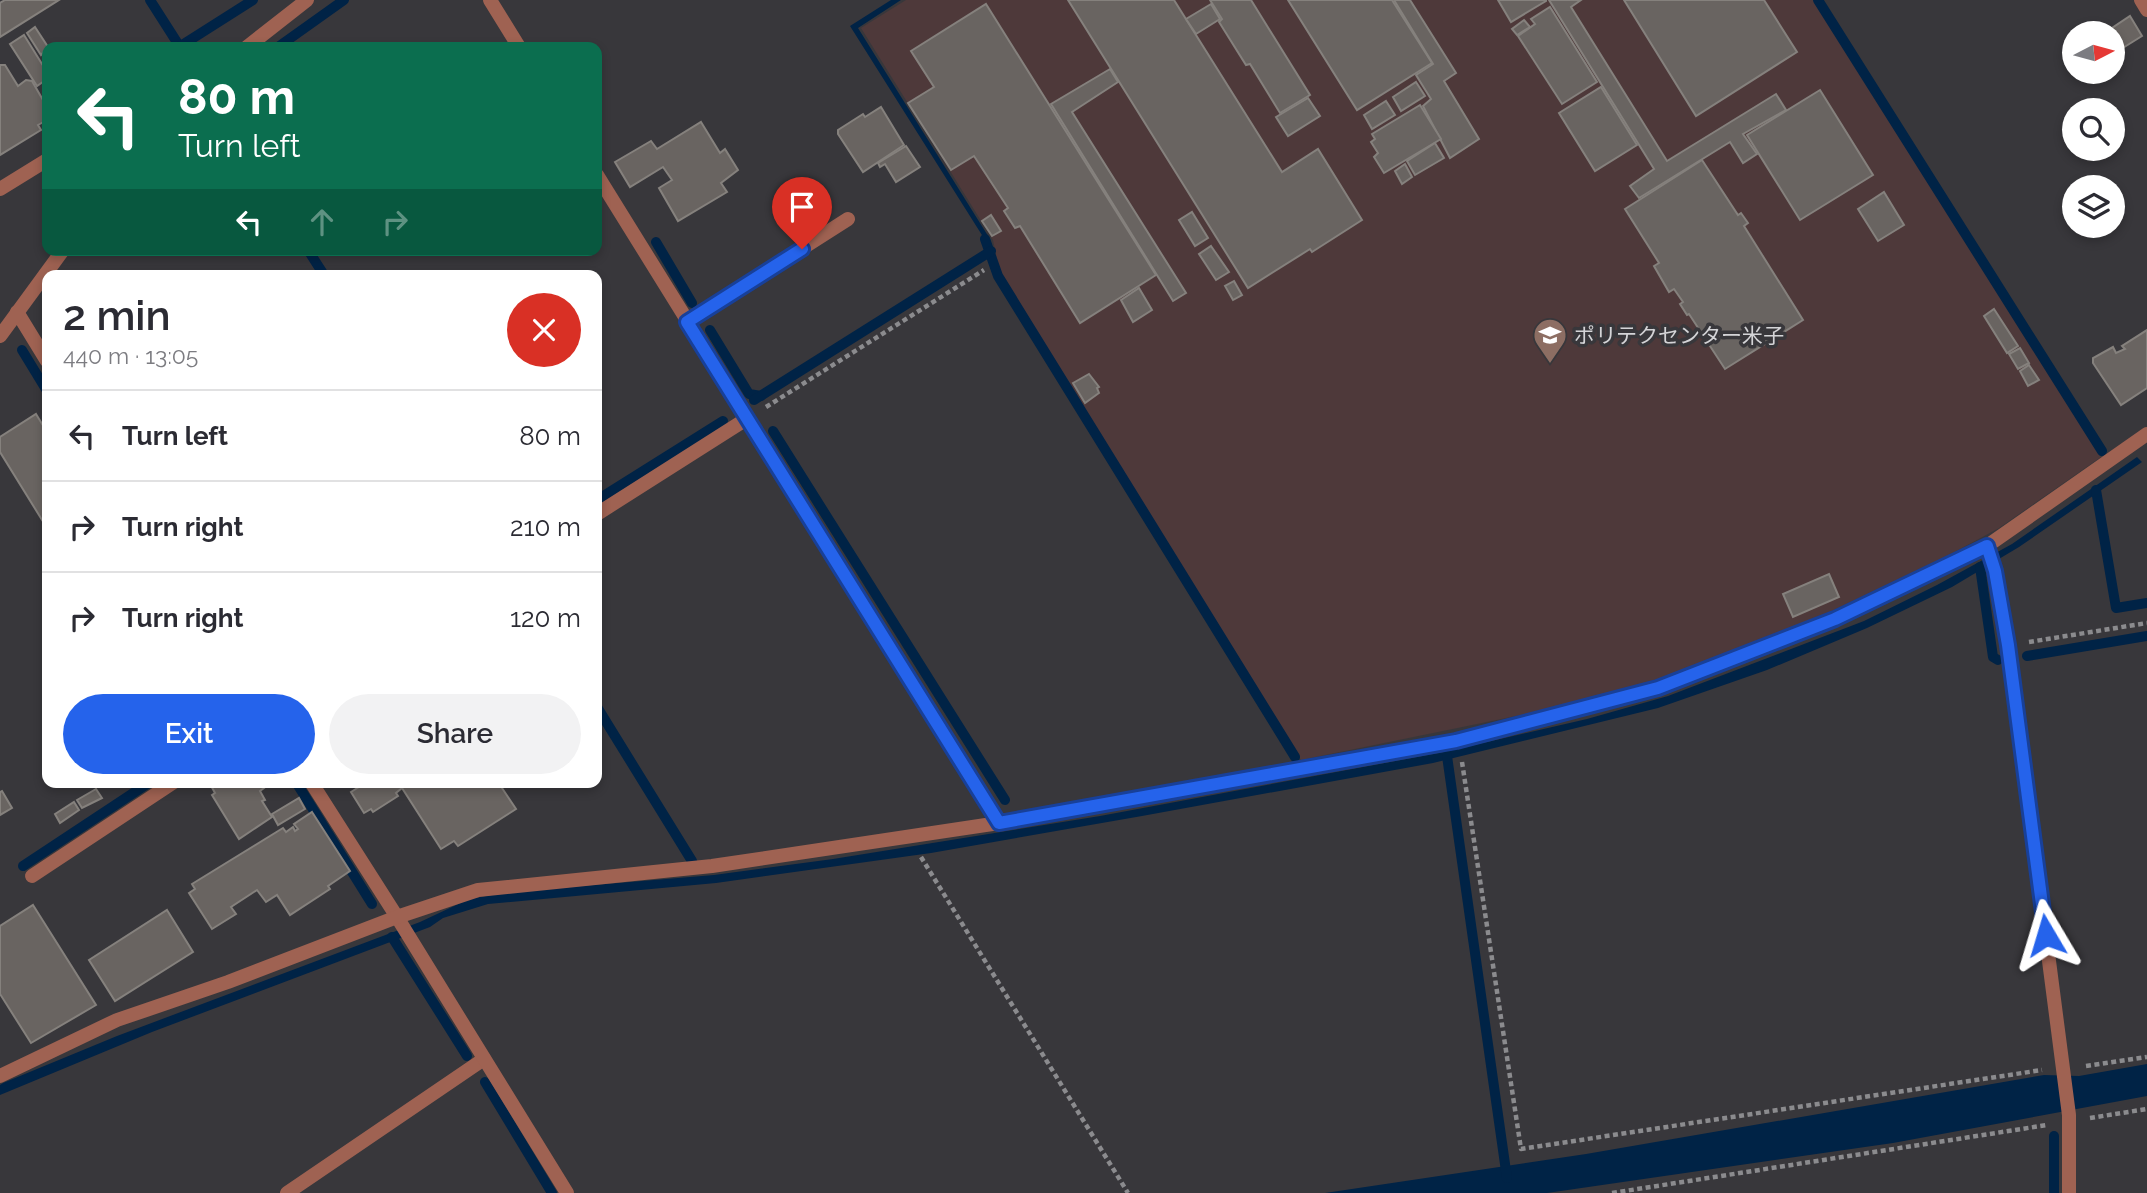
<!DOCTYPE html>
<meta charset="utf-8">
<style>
:root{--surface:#fff;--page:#f2f2f3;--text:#2b2b33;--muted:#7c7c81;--line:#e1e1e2;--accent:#2563eb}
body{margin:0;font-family:Raleway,"Noto Sans JP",sans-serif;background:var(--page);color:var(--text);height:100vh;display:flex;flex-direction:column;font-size:26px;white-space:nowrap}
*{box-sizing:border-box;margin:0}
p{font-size:23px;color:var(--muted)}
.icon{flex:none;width:38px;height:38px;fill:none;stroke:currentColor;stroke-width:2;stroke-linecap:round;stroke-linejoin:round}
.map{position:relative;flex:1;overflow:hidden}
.drawer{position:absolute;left:42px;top:270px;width:560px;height:518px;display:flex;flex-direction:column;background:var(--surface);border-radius:14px;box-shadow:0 4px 10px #0003}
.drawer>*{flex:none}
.guide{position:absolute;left:42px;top:42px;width:560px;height:214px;border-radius:14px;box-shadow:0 4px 10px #0003;background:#0b6e4f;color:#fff;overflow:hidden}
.needle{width:46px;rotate:84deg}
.buttons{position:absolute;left:2062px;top:21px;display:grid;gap:14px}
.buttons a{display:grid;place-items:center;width:63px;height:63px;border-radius:50%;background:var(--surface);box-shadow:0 4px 10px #0003;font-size:35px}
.pin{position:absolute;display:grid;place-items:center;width:60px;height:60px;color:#fff;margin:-72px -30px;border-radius:50% 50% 50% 0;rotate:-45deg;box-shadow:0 0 7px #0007}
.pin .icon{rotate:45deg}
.me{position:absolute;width:77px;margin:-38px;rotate:353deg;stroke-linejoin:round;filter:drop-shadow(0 0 5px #0008)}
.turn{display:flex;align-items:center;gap:24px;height:147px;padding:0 21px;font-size:32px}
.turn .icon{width:91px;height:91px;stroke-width:2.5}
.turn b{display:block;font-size:49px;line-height:60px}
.lanes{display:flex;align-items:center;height:66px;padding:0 21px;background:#0003;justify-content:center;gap:35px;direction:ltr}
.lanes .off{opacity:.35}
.round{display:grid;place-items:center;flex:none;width:74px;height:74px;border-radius:37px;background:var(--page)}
.headline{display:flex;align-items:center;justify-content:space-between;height:119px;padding:0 21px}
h1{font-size:42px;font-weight:600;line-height:52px}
.cta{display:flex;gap:14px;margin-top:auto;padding:14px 21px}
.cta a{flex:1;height:80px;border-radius:42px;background:var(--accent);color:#fff;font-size:28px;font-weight:600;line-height:80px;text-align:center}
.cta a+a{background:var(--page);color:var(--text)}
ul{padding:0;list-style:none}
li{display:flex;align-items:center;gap:21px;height:91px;padding:0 21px;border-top:2px solid var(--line)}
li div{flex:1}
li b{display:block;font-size:26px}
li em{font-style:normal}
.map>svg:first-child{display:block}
.education{fill:#4e393a}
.water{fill:#002346}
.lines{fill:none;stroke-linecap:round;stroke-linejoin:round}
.stream{stroke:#002346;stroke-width:10}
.building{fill:#696461;stroke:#85817d;stroke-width:2}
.path{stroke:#8b8b8e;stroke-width:4.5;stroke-dasharray:5 3.5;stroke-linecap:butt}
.service{stroke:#9f6252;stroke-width:14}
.minor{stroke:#9f6252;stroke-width:14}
.tertiary{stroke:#9f6252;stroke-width:14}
.route-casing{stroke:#184099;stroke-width:18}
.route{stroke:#2563eb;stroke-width:12}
.labels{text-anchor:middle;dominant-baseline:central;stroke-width:7;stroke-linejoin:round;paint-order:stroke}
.poi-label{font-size:21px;fill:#d4d4d7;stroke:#38373b;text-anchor:start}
</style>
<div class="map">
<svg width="2147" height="1193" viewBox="0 0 2147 1193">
<rect width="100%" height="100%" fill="#38373b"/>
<path class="education" d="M906 0H1814L2101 457 1999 528 1949 555 1834 610 1678 673 1639 685 1521 715 1301 760 1000 274 993 240 861 28Z"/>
<g class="water">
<path d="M891 0H901L858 28 990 239 992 251 850 26Z"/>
<path d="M2137 457 2142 462 2019 547 1952 587 1867 628 1767 670 1658 708 1433 763 1142 816 931 853 716 883 488 904 443 918 430 927 152 1032 0 1095V1085L3 1083 117 1036 420 922 469 899 510 892 714 875 833 859 1100 816 1444 752 1587 719 1668 696 1864 621 1937 585 2012 544Z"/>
<path d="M2147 1064V1096L1893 1143 1547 1193H1325L1586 1154 2044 1075 2079 1076Z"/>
</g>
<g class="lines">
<g class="stream">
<path d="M150 0 180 47"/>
<path d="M1818 0 2102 451"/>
<path d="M179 47 253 0"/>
<path d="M278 47 344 0"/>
<path d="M985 239 998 276 1295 757"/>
<path d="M656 242 692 303"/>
<path d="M308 250 324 275"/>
<path d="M710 330 749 394 761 396"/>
<path d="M22 350 47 391"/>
<path d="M754 400 991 251"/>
<path d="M773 431 1005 800"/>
<path d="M2096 490 2116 608 2147 603"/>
<path d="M597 500 723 421"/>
<path d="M1980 567 1993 657 1998 660"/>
<path d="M2027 656 2147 636"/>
<path d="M597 707 692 861"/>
<path d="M1447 756 1507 1178"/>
<path d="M296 782 372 904"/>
<path d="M23 866 150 782"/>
<path d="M392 937 467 1056"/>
<path d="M485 1082 552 1193"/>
<path d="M2054 1136V1193"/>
</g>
</g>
<g class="building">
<path d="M5 0H59L0 37V3Z"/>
<path d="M1068 0H1174L1282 172 1318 149 1362 220 1312 252 1310 249 1248 288Z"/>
<path d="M1210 0H1251L1310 95 1280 113 1250 64 1246 65 1219 22 1222 19Z"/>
<path d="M1288 0H1392L1432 63 1357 110Z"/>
<path d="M1394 0H1410L1456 73 1444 81 1479 139 1450 158 1423 106 1431 99 1416 75 1433 64Z"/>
<path d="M1498 0H1546V1L1511 22Z"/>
<path d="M1549 0H1581L1571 7 1667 161 1776 94 1786 110 1743 134 1757 154 1743 163 1730 142 1639 198 1630 186 1654 169Z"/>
<path d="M1624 0H1764L1797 52 1696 116Z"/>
<path d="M986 4 1156 275 1080 323 1020 226 1015 228 1004 211 1008 208 974 156 951 170 908 103 934 87 911 51Z"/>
<path d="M1211 4 1220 19 1196 34 1186 19Z"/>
<path d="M1550 7 1597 82 1562 104 1518 36 1535 24 1531 19Z"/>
<path d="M2130 16 2142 36 2118 51 2112 42V33L2106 32Z"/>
<path d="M1524 20 1530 27 1517 35 1512 29Z"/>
<path d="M35 27 48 47 41 55 27 33Z"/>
<path d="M24 35 47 72V79L37 86 10 44Z"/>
<path d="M0 65H5L18 86 26 80 32 81 47 107V120L38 125 41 130 0 155Z"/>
<path d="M1110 69 1118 82 1072 112 1186 293 1173 301 1051 104Z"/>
<path d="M1416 82 1425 96 1401 111 1393 97Z"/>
<path d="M1601 87 1637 145 1595 171 1559 113Z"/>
<path d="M1820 90 1873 175 1800 220 1747 135Z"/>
<path d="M1308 98 1320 116 1288 136 1276 117Z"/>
<path d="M1386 101 1395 115 1372 129 1364 115Z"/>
<path d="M1420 105 1441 139 1384 173 1374 157 1378 153 1371 142 1375 139 1372 134Z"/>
<path d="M881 107 904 145 863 172 838 134V130L863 114 865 117Z"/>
<path d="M701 122 720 153 725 149 738 170 721 183 727 192 678 221 659 188 672 180 663 167 630 187 615 162 651 141 657 149Z"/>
<path d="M1435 143 1444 158 1415 175 1407 161Z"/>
<path d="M906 146 920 167 896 182 885 164 880 167 878 163Z"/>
<path d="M1702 160 1738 215 1741 213 1748 223 1744 226 1803 320 1725 369 1689 314 1687 315 1680 304 1683 302 1674 289 1669 292 1654 266 1659 263 1625 209Z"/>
<path d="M1405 164 1412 177 1402 184 1395 171Z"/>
<path d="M1884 192 1904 225 1878 241 1858 209Z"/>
<path d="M1192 212 1208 238 1195 246 1179 220Z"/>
<path d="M991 215 1001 231 992 236 982 221Z"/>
<path d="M1211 246 1229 272 1216 280 1199 254Z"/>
<path d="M1234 281 1242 295 1233 300 1225 286Z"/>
<path d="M1139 288 1152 310 1133 322 1121 300Z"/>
<path d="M1994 309 2018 346 2007 353 1984 316Z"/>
<path d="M2147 330V388L2121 405 2093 363V358L2113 347 2116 353 2125 349 2122 346Z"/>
<path d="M2020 348 2029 363 2018 369 2009 354Z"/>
<path d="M2029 365 2039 380 2028 386 2020 371Z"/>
<path d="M1089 374 1099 387 1097 388 1099 393 1085 403 1073 383Z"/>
<path d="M36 414 47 432V528L0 452V437Z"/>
<path d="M1829 574 1839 597 1793 617 1783 594Z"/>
<path d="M209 782H260L264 788 260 791 265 800 262 801 272 817 239 839 212 795 215 793Z"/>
<path d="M367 782H498L516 809 458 846 454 841 441 849 402 788 396 793 398 796 373 812 371 809 364 813 351 792Z"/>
<path d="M96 789 102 798 82 808 77 800Z"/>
<path d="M2 791 12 808 0 815V792Z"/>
<path d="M299 798 305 809 278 825 272 814Z"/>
<path d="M74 802 79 810 60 823 55 814Z"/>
<path d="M312 812 350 871 328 886 330 889 290 915 277 895 266 902 257 890 231 907 236 914 212 929 189 893 195 889 192 884 283 828 286 832 293 827 295 831 298 829 294 824Z"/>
<path d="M33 905 96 1005 31 1043 0 994V926Z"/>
<path d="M167 910 193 952 115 1001 89 960Z"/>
</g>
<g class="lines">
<g class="path">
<path d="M766 407 984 270"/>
<path d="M2029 642 2147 623"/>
<path d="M1462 762 1521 1149 2042 1070"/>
<path d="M921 857 1128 1193"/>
<path d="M2086 1066 2147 1057"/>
<path d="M2090 1118 2147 1109"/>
<path d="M1612 1193 2047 1125"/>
</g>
<g class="service">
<path d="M687 322 848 219"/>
<path d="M32 876 174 782"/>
<path d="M287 1193 484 1059"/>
</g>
<g class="minor">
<path d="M490 0 519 47"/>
<path d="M2141 0 2147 10"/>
<path d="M597 175 999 823"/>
<path d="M0 189 47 160"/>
<path d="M17 312 47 361"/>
<path d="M597 514 748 418"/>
<path d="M1987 546 1995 571 2008 645 2069 1115V1193"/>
<path d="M311 782 397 917 567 1193"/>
<path d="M0 1076 117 1020 228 982 397 917 478 890 712 866 999 823 1456 741 1658 688 1834 619 1987 546 2147 434"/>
</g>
<g class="tertiary">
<path d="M247 47 307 0"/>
<path d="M0 336 63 250"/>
</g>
</g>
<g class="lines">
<defs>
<path id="route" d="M802 249 687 322 999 823 1456 741 1658 688 1835 619 1987 546 1995 571 2008 645 2046 935"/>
</defs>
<use href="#route" class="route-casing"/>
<use href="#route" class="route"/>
</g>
<defs>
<symbol id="school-pin" viewBox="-11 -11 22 30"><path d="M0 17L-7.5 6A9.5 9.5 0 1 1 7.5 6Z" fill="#8d6e63" stroke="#38373b"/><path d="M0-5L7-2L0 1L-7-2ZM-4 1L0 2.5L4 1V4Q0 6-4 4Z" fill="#fff"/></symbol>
</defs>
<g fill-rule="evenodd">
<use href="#school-pin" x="1531" y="316" width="38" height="52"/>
</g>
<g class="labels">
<g class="poi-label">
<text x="1574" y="335">ポリテクセンター米子</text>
</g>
</g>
</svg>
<div class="buttons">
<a><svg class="needle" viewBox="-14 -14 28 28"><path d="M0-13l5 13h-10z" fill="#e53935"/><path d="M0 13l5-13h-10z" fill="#7c7c81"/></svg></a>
<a><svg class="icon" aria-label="search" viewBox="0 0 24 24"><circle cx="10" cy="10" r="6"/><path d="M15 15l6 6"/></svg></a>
<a><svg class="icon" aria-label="layers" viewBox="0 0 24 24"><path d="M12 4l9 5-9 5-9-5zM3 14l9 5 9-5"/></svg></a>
</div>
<div class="pin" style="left:802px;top:249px;background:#d93025"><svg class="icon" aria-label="arrive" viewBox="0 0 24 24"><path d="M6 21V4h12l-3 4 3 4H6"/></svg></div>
<svg class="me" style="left:2046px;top:935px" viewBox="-20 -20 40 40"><path d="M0-17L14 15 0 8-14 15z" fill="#2563eb" stroke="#fff" stroke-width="4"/></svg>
<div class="guide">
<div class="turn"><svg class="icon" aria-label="left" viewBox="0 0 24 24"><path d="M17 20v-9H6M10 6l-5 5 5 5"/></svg><div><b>80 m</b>Turn left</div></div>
<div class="lanes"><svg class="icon" aria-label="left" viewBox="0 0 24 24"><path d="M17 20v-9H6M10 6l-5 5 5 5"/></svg><svg class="icon off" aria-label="ahead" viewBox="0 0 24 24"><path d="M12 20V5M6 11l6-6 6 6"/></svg><svg class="icon off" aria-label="right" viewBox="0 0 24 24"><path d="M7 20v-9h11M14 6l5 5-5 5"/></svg></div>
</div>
<section class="drawer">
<div class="headline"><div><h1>2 min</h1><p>440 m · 13:05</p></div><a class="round" style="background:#d93025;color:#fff"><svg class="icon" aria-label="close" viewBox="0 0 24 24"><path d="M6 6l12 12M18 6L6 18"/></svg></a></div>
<ul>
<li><svg class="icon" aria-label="left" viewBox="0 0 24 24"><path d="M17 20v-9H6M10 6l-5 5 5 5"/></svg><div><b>Turn left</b></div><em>80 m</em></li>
<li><svg class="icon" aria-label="right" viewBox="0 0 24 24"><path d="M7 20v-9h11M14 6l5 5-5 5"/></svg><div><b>Turn right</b></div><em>210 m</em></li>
<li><svg class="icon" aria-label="right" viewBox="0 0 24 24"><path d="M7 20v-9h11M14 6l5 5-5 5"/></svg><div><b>Turn right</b></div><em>120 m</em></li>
</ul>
<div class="cta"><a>Exit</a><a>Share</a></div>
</section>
</div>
